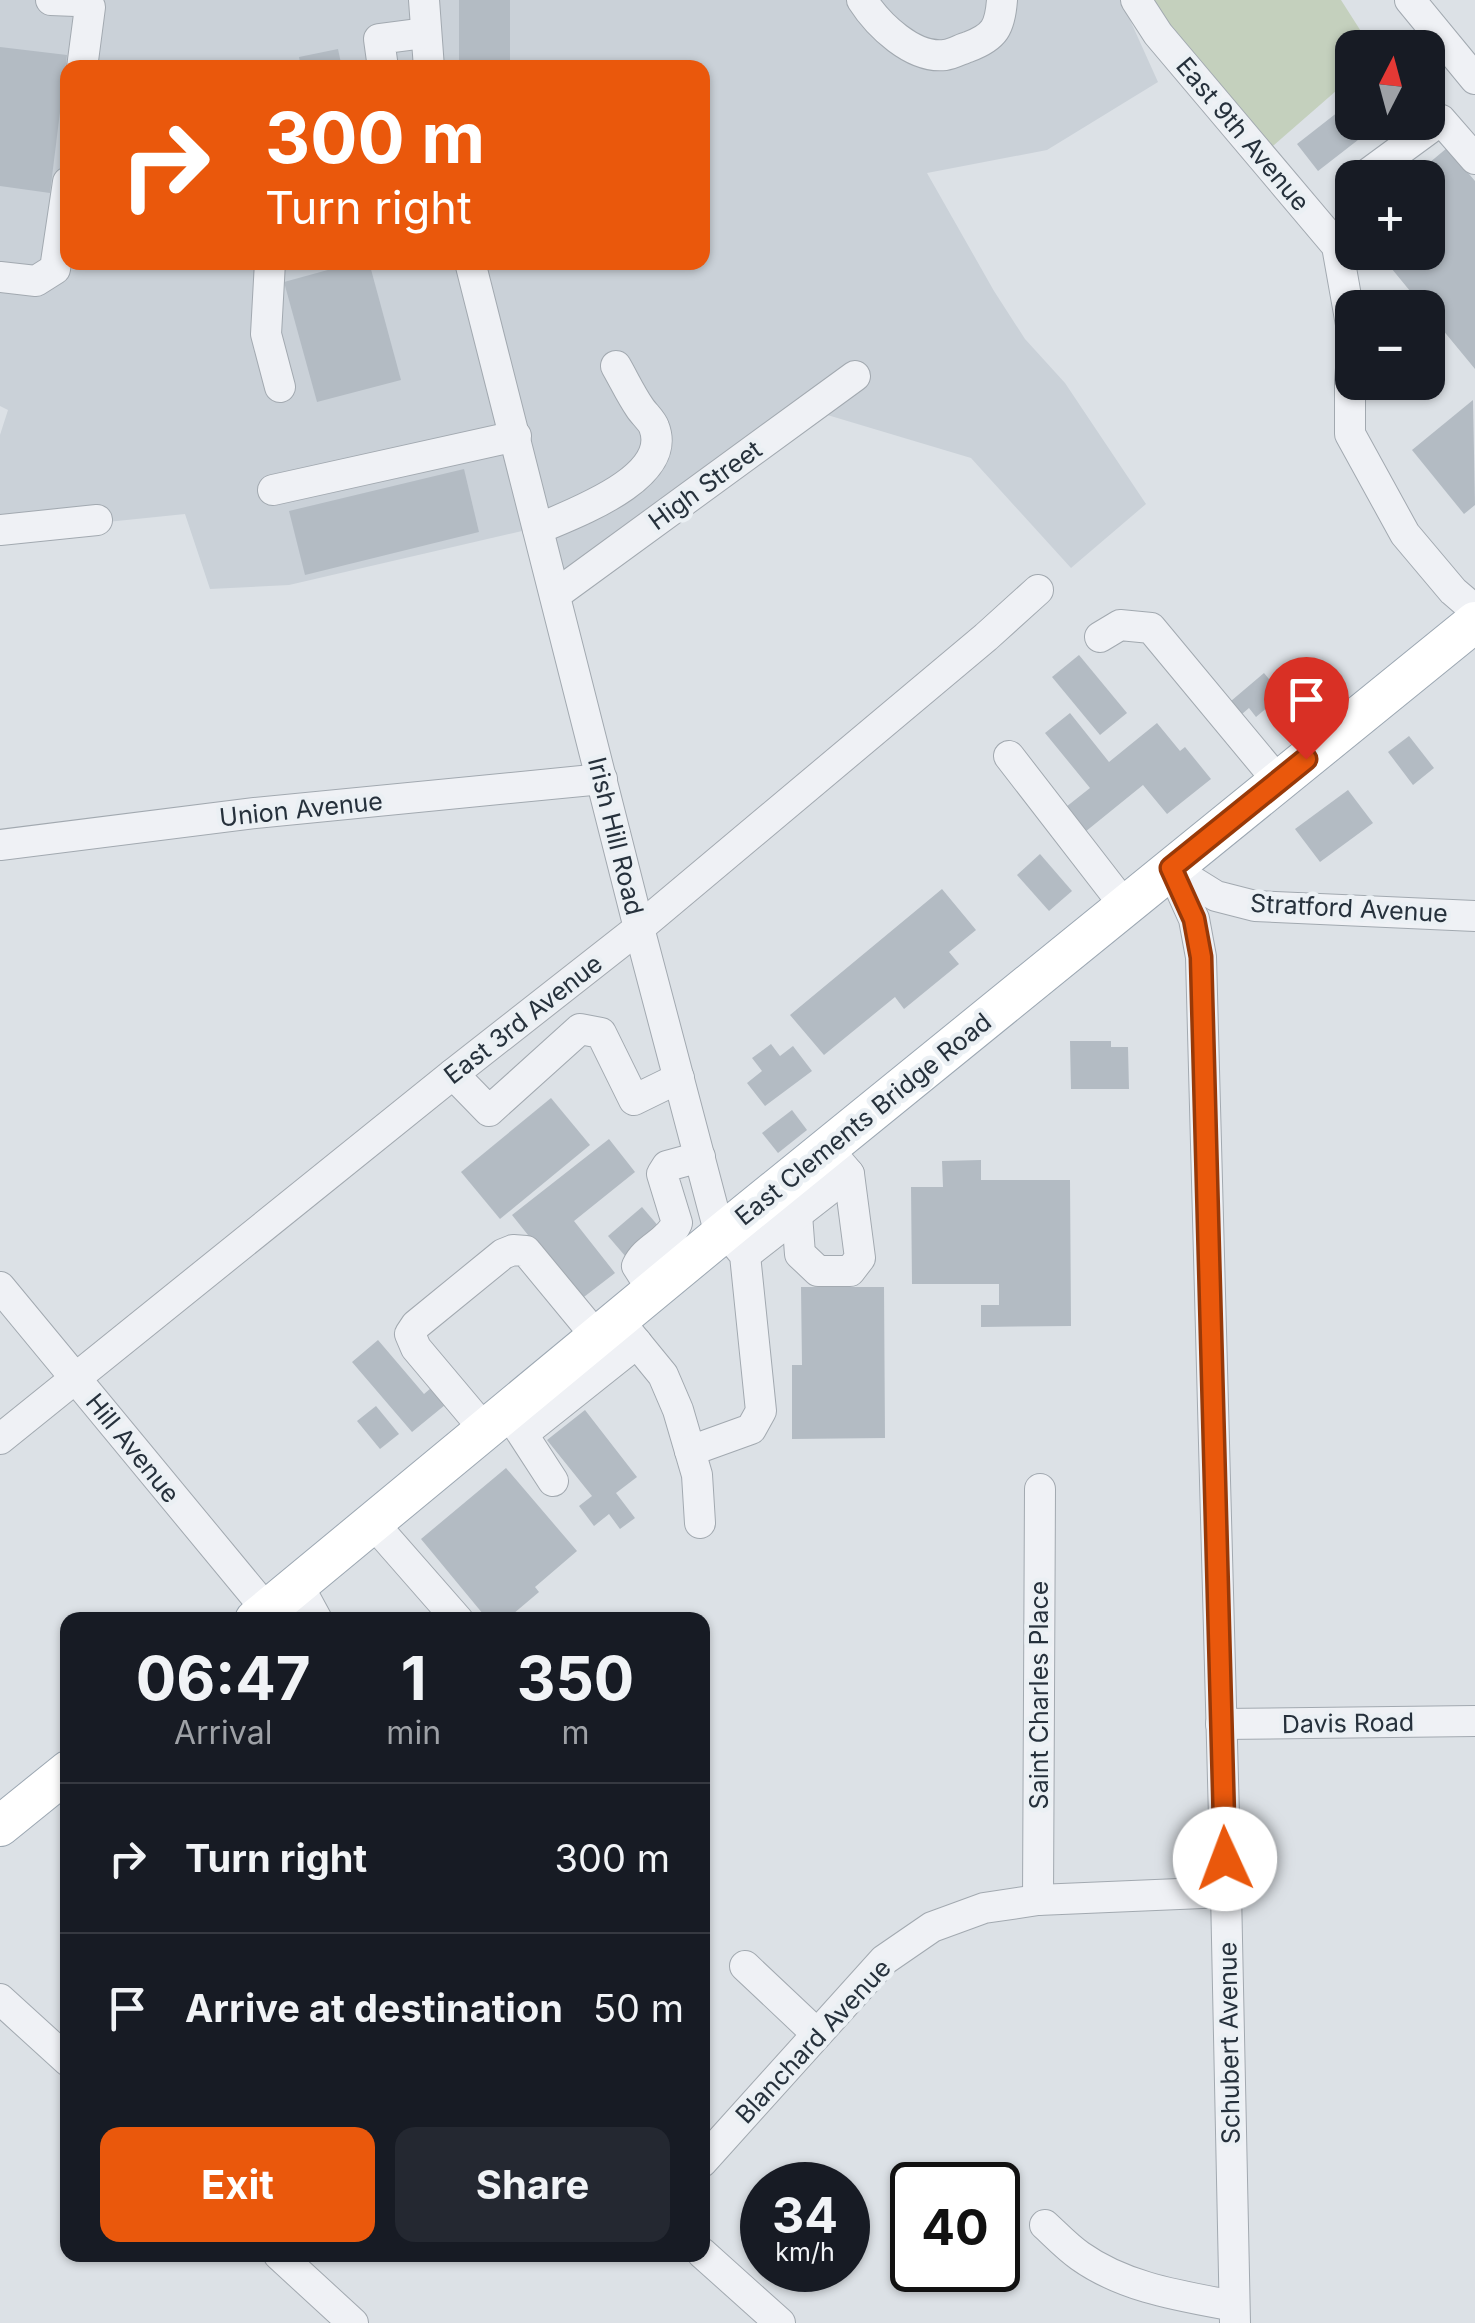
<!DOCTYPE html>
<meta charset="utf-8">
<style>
:root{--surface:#171b24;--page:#242831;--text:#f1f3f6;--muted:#9ea1a6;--line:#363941;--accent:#ea580c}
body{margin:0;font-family:Inter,sans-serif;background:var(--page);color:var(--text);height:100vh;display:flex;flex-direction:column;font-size:38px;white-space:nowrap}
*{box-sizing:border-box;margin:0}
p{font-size:32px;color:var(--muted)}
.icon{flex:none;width:55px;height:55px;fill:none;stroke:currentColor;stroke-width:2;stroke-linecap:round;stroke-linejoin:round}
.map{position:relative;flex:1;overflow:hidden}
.panel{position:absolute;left:60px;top:1612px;width:650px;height:650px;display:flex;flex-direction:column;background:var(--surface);border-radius:20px;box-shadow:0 2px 8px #0004}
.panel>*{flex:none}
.guide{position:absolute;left:60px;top:60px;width:650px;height:210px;border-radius:20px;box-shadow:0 2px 8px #0004;background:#ea580c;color:#fff;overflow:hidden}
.needle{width:65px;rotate:6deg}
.tools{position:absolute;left:1335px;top:30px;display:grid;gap:20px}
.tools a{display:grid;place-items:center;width:110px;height:110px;border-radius:20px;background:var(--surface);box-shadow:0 2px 8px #0004;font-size:50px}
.speed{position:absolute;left:740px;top:2162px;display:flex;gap:20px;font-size:50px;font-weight:700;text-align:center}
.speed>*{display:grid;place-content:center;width:130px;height:130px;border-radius:50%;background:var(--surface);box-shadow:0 2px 8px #0004;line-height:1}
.speed small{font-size:25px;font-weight:400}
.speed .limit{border:5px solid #111;border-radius:15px;background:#fff;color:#111}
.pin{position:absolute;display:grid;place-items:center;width:85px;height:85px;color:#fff;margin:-102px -42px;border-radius:50% 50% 50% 0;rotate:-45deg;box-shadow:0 0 10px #0007}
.pin .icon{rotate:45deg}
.me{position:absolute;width:110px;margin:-55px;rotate:358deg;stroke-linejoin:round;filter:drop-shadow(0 0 8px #0008)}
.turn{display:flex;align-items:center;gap:35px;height:210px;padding:0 40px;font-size:45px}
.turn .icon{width:130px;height:130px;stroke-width:2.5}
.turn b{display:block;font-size:70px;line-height:85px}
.eta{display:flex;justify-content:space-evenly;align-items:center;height:170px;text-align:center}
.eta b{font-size:60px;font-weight:700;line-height:70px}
.cta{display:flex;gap:20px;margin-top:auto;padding:20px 40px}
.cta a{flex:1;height:115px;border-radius:20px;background:var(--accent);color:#fff;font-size:40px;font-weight:700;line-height:115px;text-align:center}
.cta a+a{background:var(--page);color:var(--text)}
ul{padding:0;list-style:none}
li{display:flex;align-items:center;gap:30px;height:150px;padding:0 40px;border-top:2px solid var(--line)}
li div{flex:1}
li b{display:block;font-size:38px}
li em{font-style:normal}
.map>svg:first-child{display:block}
.built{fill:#cad1d8;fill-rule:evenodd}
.green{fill:#c4d0bd}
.building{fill:#b3bbc3}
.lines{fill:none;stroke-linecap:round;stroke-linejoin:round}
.minor-casing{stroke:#a2a9b0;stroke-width:32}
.major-casing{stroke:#9ca7b2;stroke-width:42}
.minor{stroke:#eff1f5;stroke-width:30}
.major{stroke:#fff;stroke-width:40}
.route-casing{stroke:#983908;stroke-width:25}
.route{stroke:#ea580c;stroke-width:18}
.labels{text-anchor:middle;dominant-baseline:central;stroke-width:9;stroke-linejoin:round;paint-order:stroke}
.street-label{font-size:25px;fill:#26313c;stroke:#ebf0f4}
</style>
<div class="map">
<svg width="1475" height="2323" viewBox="0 0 1475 2323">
<rect width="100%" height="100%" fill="#dce1e6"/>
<path class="built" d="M0 0H1121L1158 82 1047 150 927 173 994 291 1025 339 1065 383 1146 504 1071 568 971 458 804 408 553 601 531 529 289 585 210 589 185 514 0 533V435L8 410 0 406ZM68 68H702V262H68Z"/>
<path class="green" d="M1149 0H1341L1371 47 1352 48V77L1259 158Z"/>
<g class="building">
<rect x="459" y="0" width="51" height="68"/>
<path d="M0 47 67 55 50 193 0 186Z"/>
<path d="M338 49 342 68H301L299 57Z"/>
<path d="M1352 101V122H1374L1376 126 1318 171 1297 144Z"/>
<path d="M1447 148 1475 181V369L1428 312V308H1424L1378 252H1428V178H1411Z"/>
<path d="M357 262H369L401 380 317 402 284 282Z"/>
<path d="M1473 400 1475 505 1464 514 1412 450Z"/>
<path d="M464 469 479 532 305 575 289 511Z"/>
<path d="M1079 655 1127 713 1100 735 1052 677Z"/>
<path d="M1264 673 1282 695 1256 717 1249 708 1242 714 1231 701Z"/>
<path d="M1070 713 1109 762 1157 723 1180 751 1185 747 1211 779 1167 814 1143 785 1085 832 1066 807 1090 788 1045 733Z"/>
<path d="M1409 736 1434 768 1413 785 1388 752Z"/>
<path d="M1348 790 1373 823 1320 862 1295 829Z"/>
<path d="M1040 854 1072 891 1049 911 1017 875Z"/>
<path d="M942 889 976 930 949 952 959 964 904 1009 895 997 824 1055 790 1015Z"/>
<path d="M1070 1041H1111V1047H1128L1129 1089H1071Z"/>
<path d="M771 1044 780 1056 793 1046 812 1071 765 1106 747 1083 762 1071 752 1058Z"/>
<path d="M551 1098 590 1145 500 1219 461 1172Z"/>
<path d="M792 1110 807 1130 778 1153 762 1133Z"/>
<path d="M609 1139 635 1172 574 1221 615 1273 580 1300 512 1215Z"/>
<path d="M981 1160V1180H1070L1071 1326 981 1327V1305H999V1284H912L911 1187H943L942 1161Z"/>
<path d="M642 1207 660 1228 626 1257 608 1236Z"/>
<path d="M801 1287H884L885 1438 792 1439V1365H802Z"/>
<path d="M378 1340 424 1394 431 1388 445 1405 412 1432 352 1362Z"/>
<path d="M376 1406 399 1434 380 1449 357 1421Z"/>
<path d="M585 1410 637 1477 616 1493 635 1518 620 1529 609 1514 594 1526 579 1506 592 1496 547 1440Z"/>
<path d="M506 1468 577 1551 535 1587 539 1592 506 1620H488L421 1539Z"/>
</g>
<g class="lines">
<defs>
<g id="minor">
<path d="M51 0 76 1 90 7 82 68"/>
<path d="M424 0 429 68"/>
<path d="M862 0C878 25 913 59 945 55 953 54 961 49 968 47 995 37 1000 27 1002 0"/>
<path d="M1136 0 1158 34 1337 246 1352 330"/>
<path d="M1410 0 1475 79"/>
<path d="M383 68 379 39 425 33"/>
<path d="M1362 178 1441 120 1475 159"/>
<path d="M270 262 266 334 280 387"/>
<path d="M470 262 639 928 720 1235"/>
<path d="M0 277 36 281 55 269 68 182"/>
<path d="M1352 356 1350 381V434L1405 534 1453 591 1475 610"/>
<path d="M273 490 516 436"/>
<path d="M538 529C572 514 674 478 654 427 652 421 644 414 640 408 631 395 624 380 616 366"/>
<path d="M0 530 97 520"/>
<path d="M555 595 855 376"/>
<path d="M1100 637 1120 625 1151 628 1278 781"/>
<path d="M1009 756 1125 906"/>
<path d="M0 845 255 813 602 779"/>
<path d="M1171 868 1194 919 1201 957 1226 1892 1235 2323"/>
<path d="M1171 868 1216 896 1255 906 1475 916"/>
<path d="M453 1074 489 1111 580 1029 601 1033 634 1100 679 1078"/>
<path d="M776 1190 797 1215 800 1254 818 1271H850L860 1258 849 1174 827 1148"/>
<path d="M745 1255 849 1174"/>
<path d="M0 1287 267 1610"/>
<path d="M653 1291 637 1266C646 1247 668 1243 677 1223L662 1174 667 1166 700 1157"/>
<path d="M618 1320 663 1375 678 1410 697 1475 700 1523"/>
<path d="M512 1418 553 1481"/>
<path d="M485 1430 416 1348 410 1334 416 1325 503 1254 513 1250 526 1251 597 1337"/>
<path d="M524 1433 637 1343"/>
<path d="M0 1439 453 1074 639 928 986 637 1038 590"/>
<path d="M690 1451 751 1429 761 1411 745 1255 725 1231"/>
<path d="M373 1523 458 1620"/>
<path d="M298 1585 317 1620"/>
<path d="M1221 1724 1475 1721"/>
<path d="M1038 1900 1040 1489"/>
<path d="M745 1966 817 2034"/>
<path d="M0 1999 68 2061"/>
<path d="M702 2162 884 1960 932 1927 984 1908 1038 1900 1226 1892"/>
<path d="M1045 2225C1056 2235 1067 2247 1080 2256 1125 2288 1181 2296 1234 2306"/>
<path d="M702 2253 780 2323"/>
<path d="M279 2255 353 2323"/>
</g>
<g id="major">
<path d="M255 1620 725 1231 1475 622"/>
<path d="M0 1826 68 1771"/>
</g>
</defs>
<use href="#minor" class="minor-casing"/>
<use href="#major" class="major-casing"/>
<use href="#minor" class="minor"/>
<use href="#major" class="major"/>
</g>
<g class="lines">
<defs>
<path id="route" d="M1225 1859 1201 957 1194 919 1171 868 1306 759"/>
</defs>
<use href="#route" class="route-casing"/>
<use href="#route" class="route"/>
</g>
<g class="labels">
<g class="street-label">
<text transform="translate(1243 134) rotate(50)">East 9th Avenue</text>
<text transform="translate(705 485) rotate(-36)">High Street</text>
<text transform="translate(301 809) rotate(-6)">Union Avenue</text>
<text transform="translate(616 836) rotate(76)">Irish Hill Road</text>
<text transform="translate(1349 908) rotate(3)">Stratford Avenue</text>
<text transform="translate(523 1019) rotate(-38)">East 3rd Avenue</text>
<text transform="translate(863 1119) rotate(-39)">East Clements Bridge Road</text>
<text transform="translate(133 1448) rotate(51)">Hill Avenue</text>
<text transform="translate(1039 1695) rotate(-90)">Saint Charles Place</text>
<text transform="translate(1348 1723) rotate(-1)">Davis Road</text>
<text transform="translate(813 2041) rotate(-47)">Blanchard Avenue</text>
<text transform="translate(1229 2043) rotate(-91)">Schubert Avenue</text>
</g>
</g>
</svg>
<div class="tools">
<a><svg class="needle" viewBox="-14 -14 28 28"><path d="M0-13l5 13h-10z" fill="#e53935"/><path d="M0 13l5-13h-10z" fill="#9ea1a6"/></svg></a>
<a>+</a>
<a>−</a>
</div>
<div class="speed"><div>34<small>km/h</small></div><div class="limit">40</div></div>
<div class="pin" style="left:1306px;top:759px;background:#d93025"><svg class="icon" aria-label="arrive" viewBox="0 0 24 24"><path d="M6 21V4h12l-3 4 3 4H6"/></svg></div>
<svg class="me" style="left:1225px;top:1859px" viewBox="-20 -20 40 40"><circle r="19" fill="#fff"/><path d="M0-13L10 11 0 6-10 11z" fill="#ea580c"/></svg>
<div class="guide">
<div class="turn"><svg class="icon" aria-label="right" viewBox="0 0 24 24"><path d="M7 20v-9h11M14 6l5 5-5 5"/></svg><div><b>300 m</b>Turn right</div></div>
</div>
<section class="panel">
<div class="eta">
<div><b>06:47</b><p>Arrival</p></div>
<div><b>1</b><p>min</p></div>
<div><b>350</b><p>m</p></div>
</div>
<ul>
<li><svg class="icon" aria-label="right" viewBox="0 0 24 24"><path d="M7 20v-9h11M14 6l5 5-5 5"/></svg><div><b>Turn right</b></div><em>300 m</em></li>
<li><svg class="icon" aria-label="arrive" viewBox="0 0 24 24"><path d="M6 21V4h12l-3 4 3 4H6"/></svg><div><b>Arrive at destination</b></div><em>50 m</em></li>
</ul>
<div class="cta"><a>Exit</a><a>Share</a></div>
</section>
</div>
